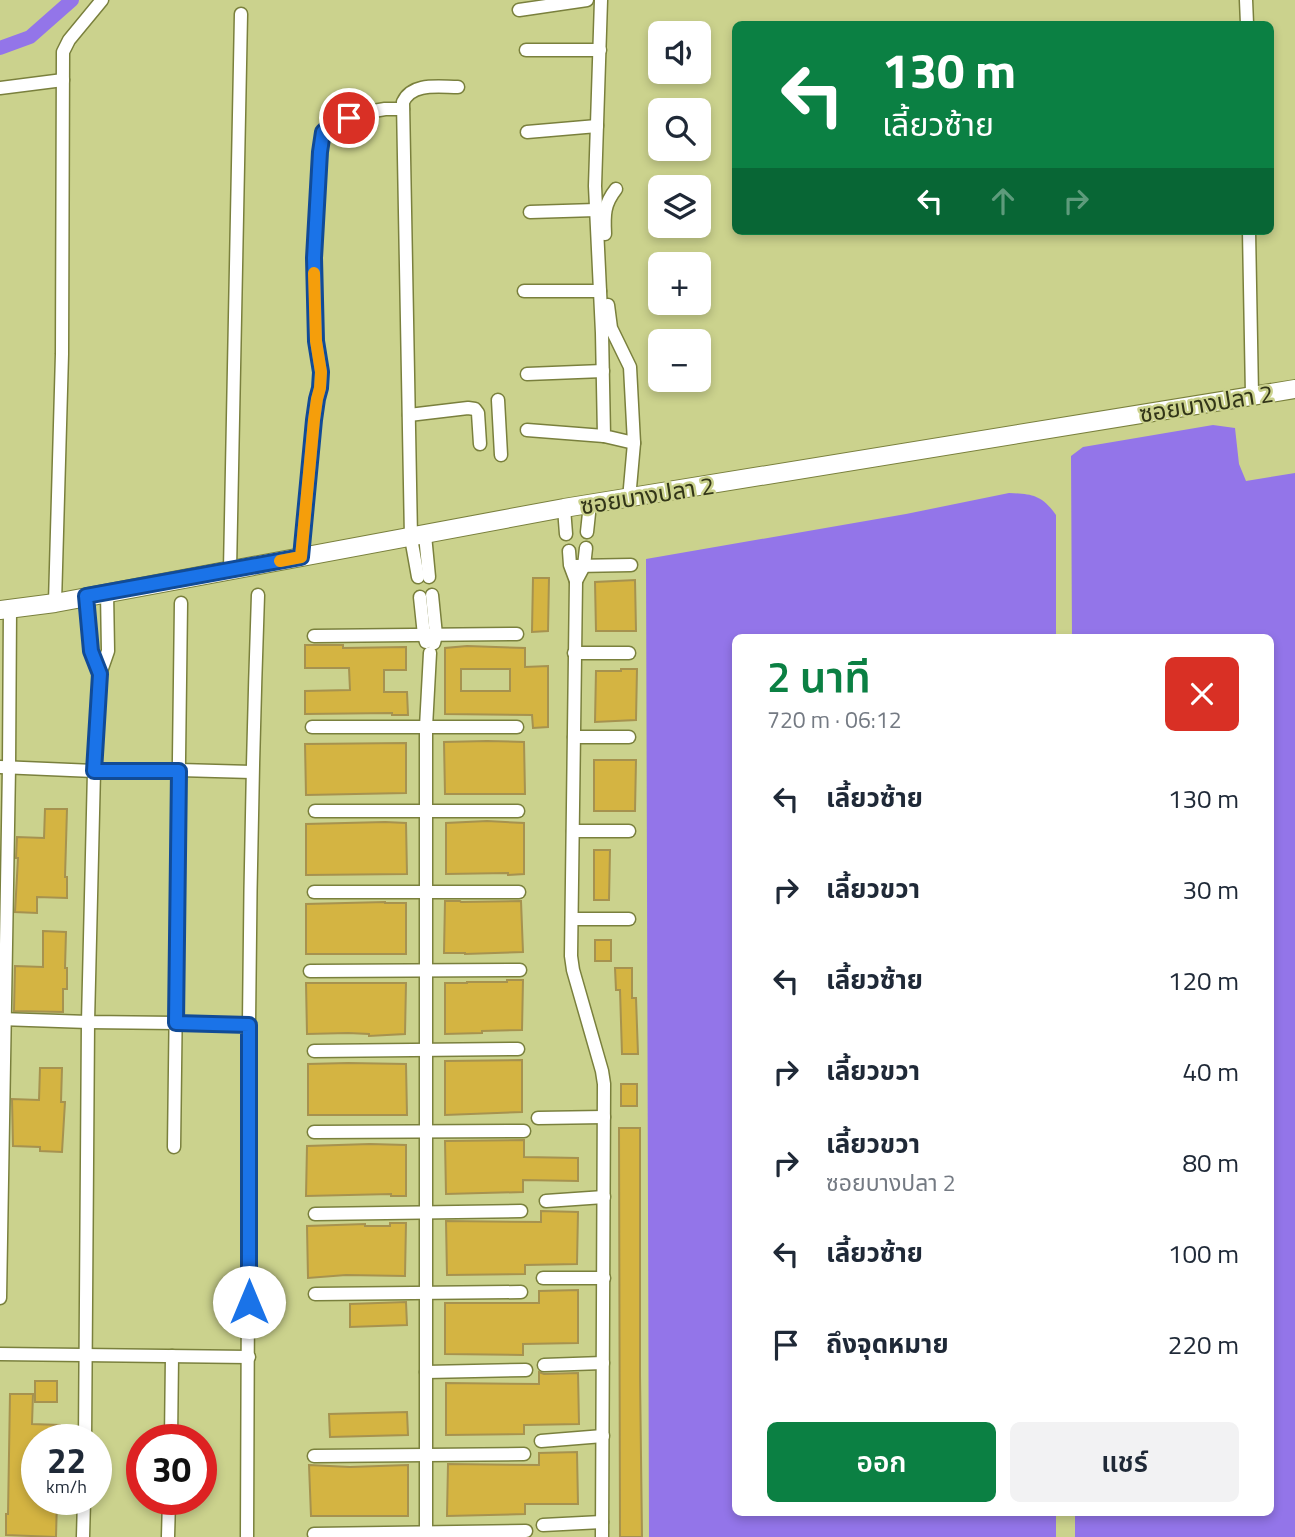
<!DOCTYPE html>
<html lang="th">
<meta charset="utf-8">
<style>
:root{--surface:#fff;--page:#f2f2f3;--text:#1f2937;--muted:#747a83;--accent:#0b8043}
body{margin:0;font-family:"Titillium Web","Noto Sans Thai",sans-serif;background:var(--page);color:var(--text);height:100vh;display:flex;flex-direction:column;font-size:26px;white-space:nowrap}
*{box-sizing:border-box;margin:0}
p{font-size:23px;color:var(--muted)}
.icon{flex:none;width:38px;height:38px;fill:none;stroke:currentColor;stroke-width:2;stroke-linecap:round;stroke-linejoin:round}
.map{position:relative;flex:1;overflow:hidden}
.drawer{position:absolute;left:732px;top:634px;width:542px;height:882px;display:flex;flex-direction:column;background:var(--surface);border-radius:10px;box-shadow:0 4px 10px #0003}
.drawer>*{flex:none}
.banner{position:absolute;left:732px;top:21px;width:542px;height:214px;border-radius:10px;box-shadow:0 4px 10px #0003;background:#0b8043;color:#fff;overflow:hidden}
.buttons{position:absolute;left:648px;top:21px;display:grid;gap:14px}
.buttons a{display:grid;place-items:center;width:63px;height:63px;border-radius:10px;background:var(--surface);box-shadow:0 4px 10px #0003;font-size:35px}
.speed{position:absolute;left:21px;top:1424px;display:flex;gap:14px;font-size:35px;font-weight:700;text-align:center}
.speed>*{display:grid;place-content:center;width:91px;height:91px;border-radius:50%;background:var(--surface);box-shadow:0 4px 10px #0003;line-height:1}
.speed small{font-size:18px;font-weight:400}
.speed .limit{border:10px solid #d22;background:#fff;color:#111}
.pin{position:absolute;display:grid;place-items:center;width:60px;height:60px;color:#fff;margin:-30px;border:4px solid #fff;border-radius:50%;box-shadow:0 2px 7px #0007}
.me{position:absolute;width:77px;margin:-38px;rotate:0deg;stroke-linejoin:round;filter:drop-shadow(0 0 5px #0008)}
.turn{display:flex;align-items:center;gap:24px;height:147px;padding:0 35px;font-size:32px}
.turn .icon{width:91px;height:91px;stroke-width:2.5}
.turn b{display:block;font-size:49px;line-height:60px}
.lanes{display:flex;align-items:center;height:66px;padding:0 35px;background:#0003;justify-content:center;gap:35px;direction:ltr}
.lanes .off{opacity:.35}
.round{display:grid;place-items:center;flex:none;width:74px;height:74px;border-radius:10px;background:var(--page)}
.headline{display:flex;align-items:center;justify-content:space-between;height:119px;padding:0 35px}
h1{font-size:42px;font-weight:600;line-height:52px;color:var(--accent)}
.cta{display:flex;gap:14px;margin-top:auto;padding:14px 35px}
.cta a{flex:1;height:80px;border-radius:10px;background:var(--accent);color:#fff;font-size:28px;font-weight:600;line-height:80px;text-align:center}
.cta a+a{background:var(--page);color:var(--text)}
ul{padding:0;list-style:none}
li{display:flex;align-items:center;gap:21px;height:91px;padding:0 35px}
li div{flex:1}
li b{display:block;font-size:26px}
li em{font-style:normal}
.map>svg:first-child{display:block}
.water{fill:#9375e9}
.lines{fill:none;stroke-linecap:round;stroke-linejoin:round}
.canal{stroke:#9375e9;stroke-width:14}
.building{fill:#d4b442;stroke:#a6924f;stroke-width:2;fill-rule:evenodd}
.street-casing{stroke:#7a803d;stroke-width:15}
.secondary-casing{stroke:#7a803d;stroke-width:20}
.street{stroke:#fff;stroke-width:12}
.secondary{stroke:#fff;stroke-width:18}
.route-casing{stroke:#114b97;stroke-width:18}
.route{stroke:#1a73e8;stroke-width:12}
.slow{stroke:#f59e0b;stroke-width:12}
.labels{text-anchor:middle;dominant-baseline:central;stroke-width:5;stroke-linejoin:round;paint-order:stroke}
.street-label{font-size:24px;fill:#323518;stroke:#cbd28d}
</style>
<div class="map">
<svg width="1295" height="1537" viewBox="0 0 1295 1537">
<rect width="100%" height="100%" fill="#cbd28d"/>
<g class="water">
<path d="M1213 425 1235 428 1239 464 1246 481 1295 473V1537H1075V1512H1270V637H1072L1071 456 1083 447Z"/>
<path d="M1009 493C1032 494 1042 495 1056 515V637H735V1512H1056V1537H649L646 559 906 514Z"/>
</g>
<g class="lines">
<path class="canal" d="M0 48 30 37 72 0"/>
</g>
<g class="building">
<path d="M533 578H549L548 631 532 632Z"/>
<path d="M635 580 636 631H596L595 582Z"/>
<path d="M305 645H343V648L406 647V670H384V692H407L408 715H392V713L305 714V691L350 690 349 668H305Z"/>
<path d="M467 646 525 648V667L548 666V727L533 728 532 715 445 714V648ZM461 669H510V691H461Z"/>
<path d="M621 669H637L636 720 595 722 596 671H621Z"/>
<path d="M487 741 524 742 525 794H445L444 742Z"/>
<path d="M406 743V793L306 795 305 744Z"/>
<path d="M594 760H636L635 811H594Z"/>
<path d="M45 809H67L65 877H67V898L37 897V913L15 912 18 858H16L17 837 44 838Z"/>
<path d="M487 821 524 823V874L508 875V873L446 874V823Z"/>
<path d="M385 822 406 823 407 874 306 875V824Z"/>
<path d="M594 850H610L609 900H594Z"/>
<path d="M445 901H460L461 902 521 901 523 952 465 954V953H444Z"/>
<path d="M385 902V903H406V954H306V904Z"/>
<path d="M43 931 66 932 65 968H67V989H63V1012L14 1011 15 966 43 967Z"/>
<rect x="595" y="940" width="16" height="21"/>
<path d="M615 968H632V998H636L638 1054H622L620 990H616Z"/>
<path d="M507 980H523L522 1030 482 1031V1033L445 1034V983H467V982H507Z"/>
<path d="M306 983H406L405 1034 369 1036V1034L348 1033 307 1034Z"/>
<path d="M522 1060V1112L445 1115V1061Z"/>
<path d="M348 1063 406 1064 407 1115H308V1064Z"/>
<path d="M40 1068H62L61 1102H65L62 1152 40 1151V1147L13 1146 12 1099 39 1100Z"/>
<rect x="621" y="1084" width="16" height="22"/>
<path d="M619 1128H640V1376L642 1537H620Z"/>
<path d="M524 1140V1157L578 1158V1181L523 1180V1192L446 1194 445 1141Z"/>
<path d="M370 1144 406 1145V1196H391V1194L306 1196 307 1146Z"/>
<path d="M541 1211 578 1212 577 1264 525 1265V1274L447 1275 446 1221 541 1222Z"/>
<path d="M390 1223H406L405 1276 346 1275 308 1278 307 1226 365 1224V1226H390Z"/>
<path d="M578 1290V1343L523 1344V1355L445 1354V1303H539V1291Z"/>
<path d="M406 1302 407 1325 350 1327V1304Z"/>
<path d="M539 1372 544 1374 578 1373 579 1424 524 1425V1434L446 1435V1383L539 1384Z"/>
<rect x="35" y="1381" width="22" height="21"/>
<path d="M10 1394H33L32 1424 60 1425V1440H37V1500H57L56 1537 6 1535V1514H8Z"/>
<path d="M407 1412 408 1435 330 1437 329 1414Z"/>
<path d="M577 1452 578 1504H525V1514L447 1516 448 1464 539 1465V1453Z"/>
<path d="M309 1465 350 1467 408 1465V1516H311Z"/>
</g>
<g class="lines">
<defs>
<g id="street">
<path d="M601 0 595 186 602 333 604 436 634 443"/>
<path d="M1246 0 1247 24"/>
<path d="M519 10 587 0"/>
<path d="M526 50H600"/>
<path d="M0 88 63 80"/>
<path d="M527 132 597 126"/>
<path d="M530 212 596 210"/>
<path d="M1249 231 1252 395"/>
<path d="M605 234C604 215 604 204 616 189"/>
<path d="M524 291H600"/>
<path d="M608 305 611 328 630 367 634 443 629 499"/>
<path d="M527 374 603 371"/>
<path d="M498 400 501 455"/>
<path d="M409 415 468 408 475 409 478 413 480 444"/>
<path d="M527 430 604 436"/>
<path d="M564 508 566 534"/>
<path d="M587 532 590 504"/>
<path d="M425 535 429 577"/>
<path d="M569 551 570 565 576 581 584 566 586 548"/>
<path d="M301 557 310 462 317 399 321 383V372L316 341 314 258 320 152 323 132 330 125 339 121 362 113 385 109H403"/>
<path d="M575 566 631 565"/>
<path d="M230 570 241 14"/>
<path d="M418 577 411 538 403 102C412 82 439 87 458 87"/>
<path d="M576 581 571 956 573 970 602 1071 604 1084 602 1537"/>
<path d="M432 595 436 635 434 643"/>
<path d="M86 596 91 651 100 674 108 651 107 592"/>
<path d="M420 597 424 635 426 642"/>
<path d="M55 603 62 354 63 52 69 40 102 0"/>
<path d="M314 636 517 634"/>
<path d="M574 653H629"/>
<path d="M312 727H517"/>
<path d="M574 737H629"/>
<path d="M0 767 94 771 179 770 252 772"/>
<path d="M315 811H518"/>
<path d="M573 831H629"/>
<path d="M314 892H519"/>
<path d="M572 919H629"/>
<path d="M310 971 520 970"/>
<path d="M0 1019 88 1022 176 1023 249 1025"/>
<path d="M314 1051 518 1049"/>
<path d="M538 1118 604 1117"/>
<path d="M314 1132 524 1131"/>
<path d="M174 1147 181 603"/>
<path d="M546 1201 604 1197"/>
<path d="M315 1214 521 1211"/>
<path d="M543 1278H604"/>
<path d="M315 1294 521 1292"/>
<path d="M0 1298 9 767 10 609"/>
<path d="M0 1354 249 1357"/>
<path d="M544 1365 603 1363"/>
<path d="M426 1372 526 1370"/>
<path d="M85 1440 88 1022 94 771 100 674"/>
<path d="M171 1440 172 1356"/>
<path d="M541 1441 603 1436"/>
<path d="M314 1456 524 1454"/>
<path d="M543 1525 602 1522"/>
<path d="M314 1534 526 1531"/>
<path d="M83 1537 84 1500"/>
<path d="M168 1537 169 1500"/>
<path d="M247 1537C249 1366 247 1195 249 1024 250 881 253 738 258 595"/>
<path d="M426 1537V727L430 653"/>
</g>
<path id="secondary" d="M0 610 55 603 564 508 1295 389"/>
</defs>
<use href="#street" class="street-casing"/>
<use href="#secondary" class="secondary-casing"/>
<use href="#street" class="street"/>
<use href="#secondary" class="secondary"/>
</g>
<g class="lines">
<defs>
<path id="route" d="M249 1302V1025L176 1023 179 771H94L100 674 91 651 86 596 301 557 314 420 317 399 320 388 321 372 316 341 314 258 320 152 323 132 330 125 349 118"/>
</defs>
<use href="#route" class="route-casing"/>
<use href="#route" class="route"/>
<path class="slow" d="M280 561 301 557 314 420 317 399 320 388 321 372 316 341 314 273"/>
</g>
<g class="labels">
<g class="street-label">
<text transform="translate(1206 403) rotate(-9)">ซอยบางปลา 2</text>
<text transform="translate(647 495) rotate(-9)">ซอยบางปลา 2</text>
</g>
</g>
</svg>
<div class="buttons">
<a><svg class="icon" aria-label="sound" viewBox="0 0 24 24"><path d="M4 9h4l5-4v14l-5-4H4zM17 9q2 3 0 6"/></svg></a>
<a><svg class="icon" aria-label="search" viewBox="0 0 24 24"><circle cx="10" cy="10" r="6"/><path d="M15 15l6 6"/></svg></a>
<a><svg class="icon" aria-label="layers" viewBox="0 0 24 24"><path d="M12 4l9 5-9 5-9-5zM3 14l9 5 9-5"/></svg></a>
<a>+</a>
<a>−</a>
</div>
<div class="speed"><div>22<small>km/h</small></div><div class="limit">30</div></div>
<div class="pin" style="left:349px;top:118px;background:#d93025"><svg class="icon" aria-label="arrive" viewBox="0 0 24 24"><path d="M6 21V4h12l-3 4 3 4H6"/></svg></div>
<svg class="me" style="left:249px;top:1302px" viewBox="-20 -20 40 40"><circle r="19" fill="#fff"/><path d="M0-13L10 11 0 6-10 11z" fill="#1a73e8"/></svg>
<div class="banner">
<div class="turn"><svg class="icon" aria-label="left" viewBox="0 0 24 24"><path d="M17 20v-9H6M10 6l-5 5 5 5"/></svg><div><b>130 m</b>เลี้ยวซ้าย</div></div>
<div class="lanes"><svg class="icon" aria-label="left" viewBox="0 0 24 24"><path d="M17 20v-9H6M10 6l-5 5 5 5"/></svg><svg class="icon off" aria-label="ahead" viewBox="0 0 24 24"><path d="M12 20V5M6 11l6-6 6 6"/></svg><svg class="icon off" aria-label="right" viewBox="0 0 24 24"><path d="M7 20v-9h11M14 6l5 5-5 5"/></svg></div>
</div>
<section class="drawer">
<div class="headline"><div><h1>2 นาที</h1><p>720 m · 06:12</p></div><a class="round" style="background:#d93025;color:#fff"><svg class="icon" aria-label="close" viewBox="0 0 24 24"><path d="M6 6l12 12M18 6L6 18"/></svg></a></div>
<ul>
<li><svg class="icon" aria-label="left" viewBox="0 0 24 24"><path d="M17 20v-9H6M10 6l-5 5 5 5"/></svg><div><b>เลี้ยวซ้าย</b></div><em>130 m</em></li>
<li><svg class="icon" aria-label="right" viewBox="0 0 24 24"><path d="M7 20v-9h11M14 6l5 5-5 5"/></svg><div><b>เลี้ยวขวา</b></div><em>30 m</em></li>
<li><svg class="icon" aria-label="left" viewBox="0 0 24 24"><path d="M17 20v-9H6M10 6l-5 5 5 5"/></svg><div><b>เลี้ยวซ้าย</b></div><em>120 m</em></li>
<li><svg class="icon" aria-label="right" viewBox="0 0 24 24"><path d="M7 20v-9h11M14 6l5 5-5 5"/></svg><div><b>เลี้ยวขวา</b></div><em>40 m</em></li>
<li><svg class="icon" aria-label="right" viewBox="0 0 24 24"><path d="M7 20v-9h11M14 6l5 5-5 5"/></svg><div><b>เลี้ยวขวา</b><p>ซอยบางปลา 2</p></div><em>80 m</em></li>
<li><svg class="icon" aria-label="left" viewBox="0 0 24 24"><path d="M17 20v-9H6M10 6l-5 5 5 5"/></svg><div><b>เลี้ยวซ้าย</b></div><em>100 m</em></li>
<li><svg class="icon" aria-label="arrive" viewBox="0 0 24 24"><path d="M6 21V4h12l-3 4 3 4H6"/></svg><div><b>ถึงจุดหมาย</b></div><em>220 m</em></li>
</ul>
<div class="cta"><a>ออก</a><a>แชร์</a></div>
</section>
</div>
